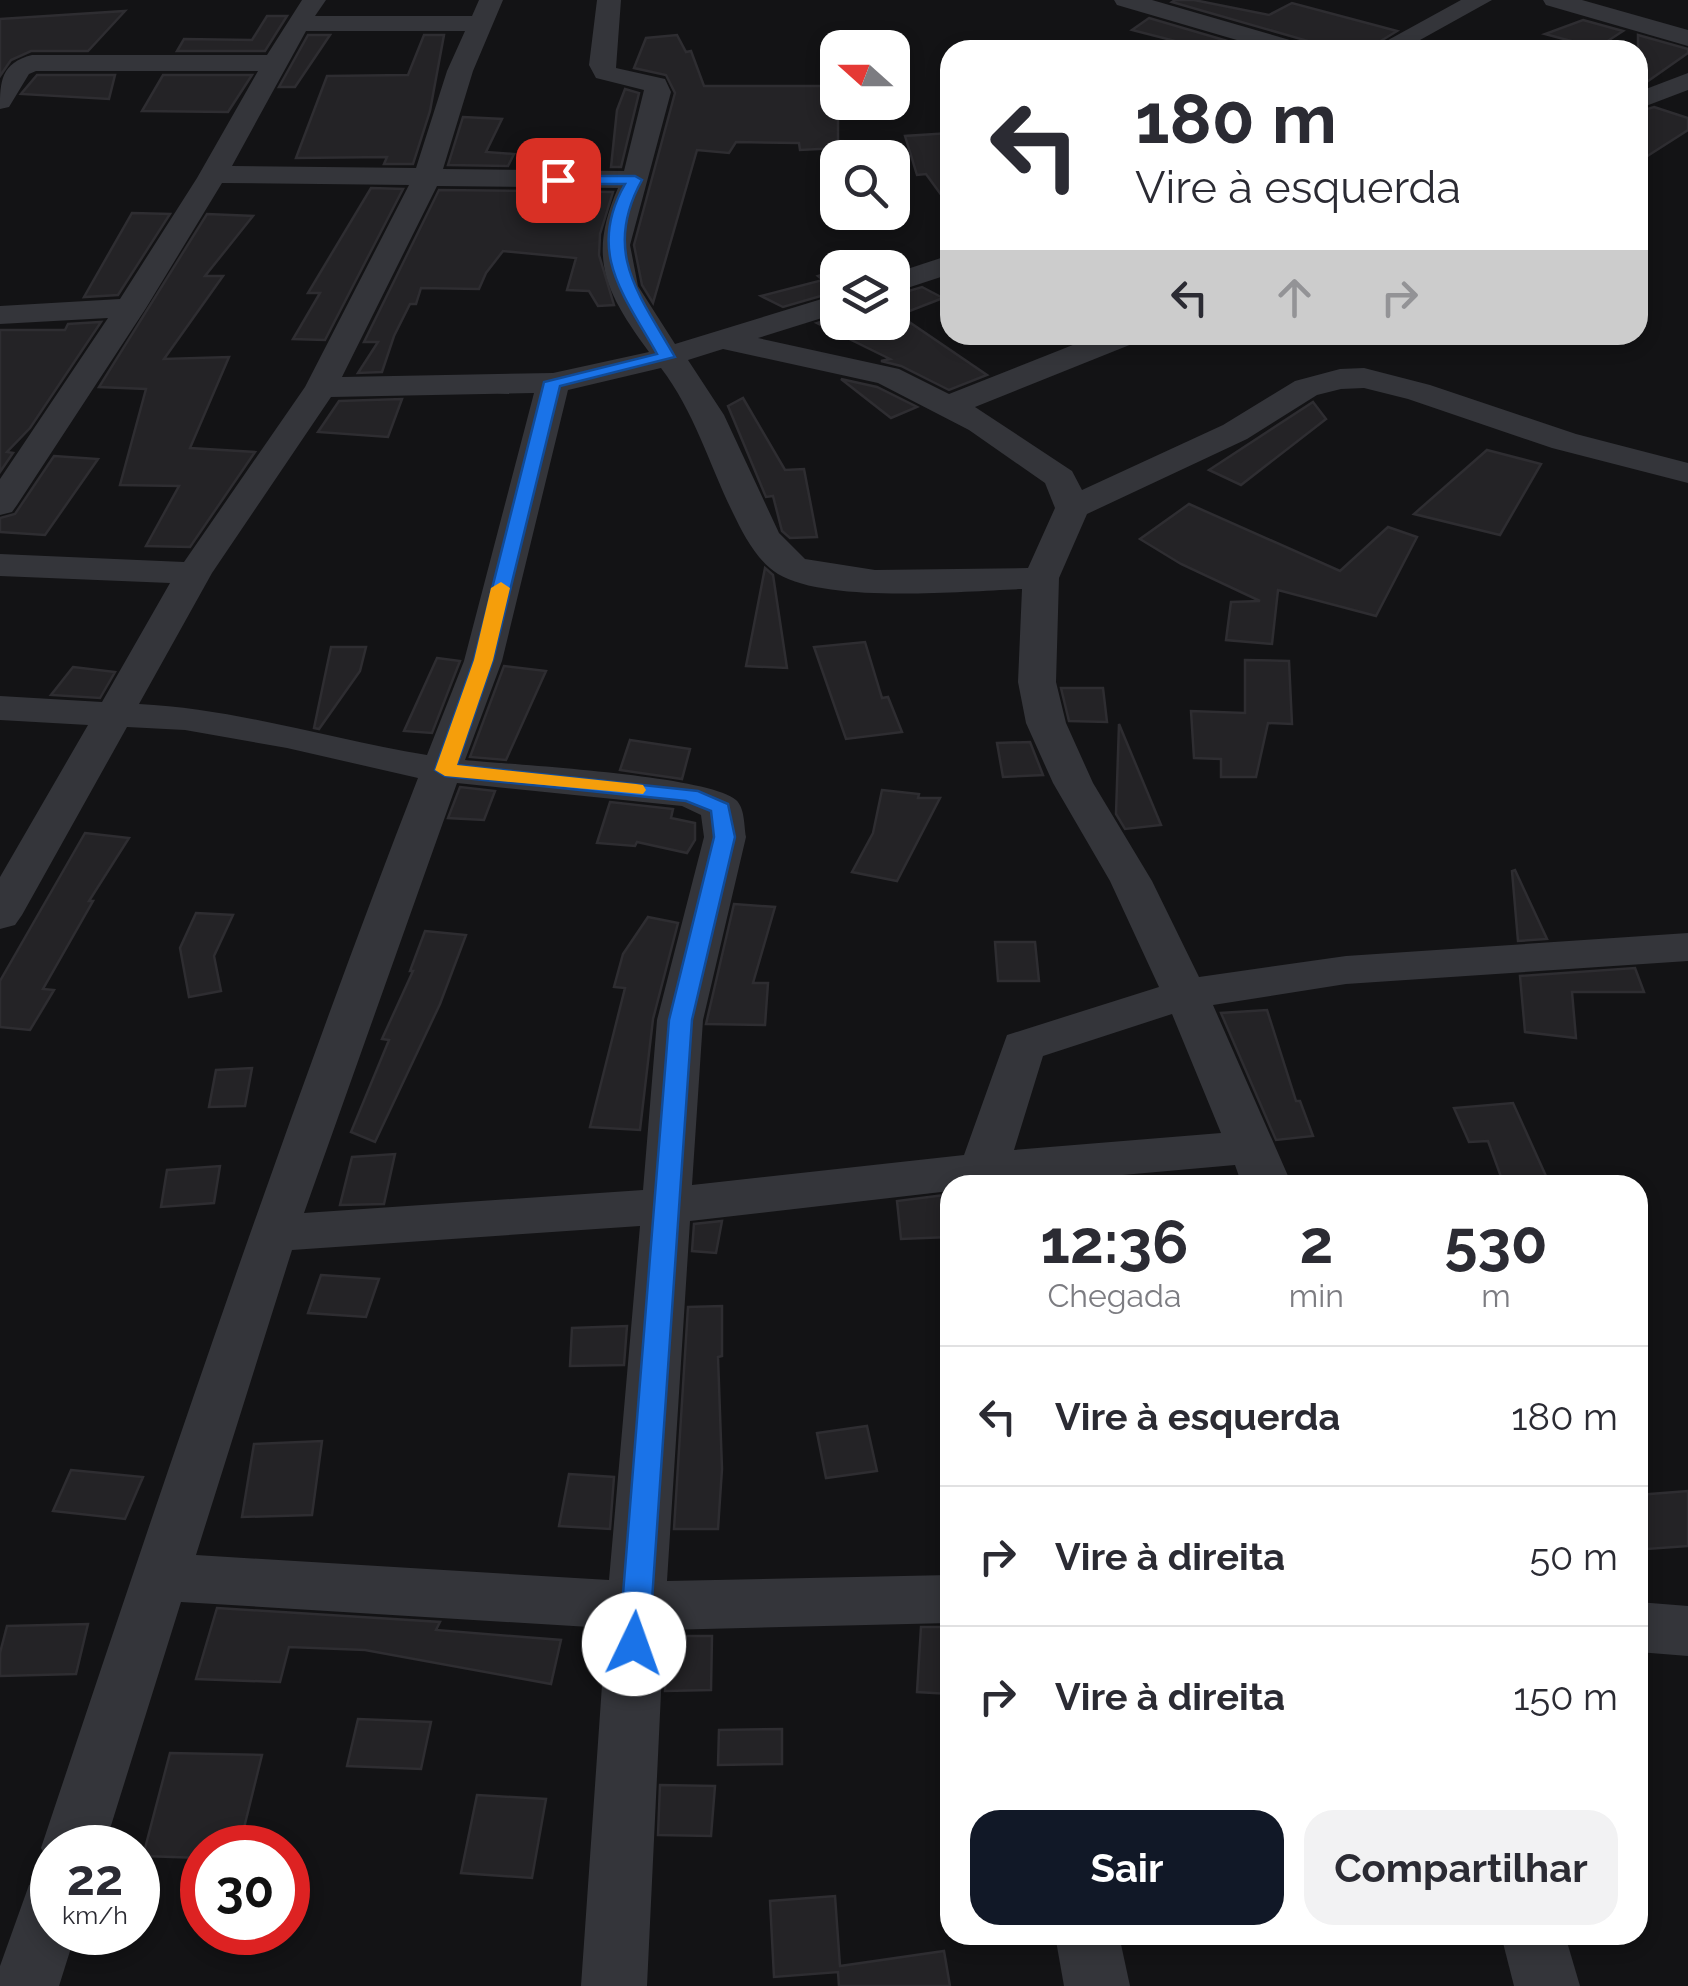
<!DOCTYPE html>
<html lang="pt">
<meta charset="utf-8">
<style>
:root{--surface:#fff;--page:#f2f2f3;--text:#2b2b33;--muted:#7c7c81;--line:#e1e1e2;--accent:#111827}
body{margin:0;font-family:Raleway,sans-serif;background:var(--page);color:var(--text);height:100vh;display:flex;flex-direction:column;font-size:38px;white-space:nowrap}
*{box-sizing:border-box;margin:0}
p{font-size:32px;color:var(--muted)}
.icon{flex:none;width:55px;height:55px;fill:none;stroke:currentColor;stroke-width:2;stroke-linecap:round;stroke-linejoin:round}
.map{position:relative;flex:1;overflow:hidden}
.drawer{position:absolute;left:940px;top:1175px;width:708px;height:770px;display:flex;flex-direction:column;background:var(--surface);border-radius:30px;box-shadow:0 5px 15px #0003}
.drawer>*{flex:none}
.hud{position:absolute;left:940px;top:40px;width:708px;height:305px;border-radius:30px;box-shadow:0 5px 15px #0003;background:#fff;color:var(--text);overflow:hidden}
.needle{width:65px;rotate:291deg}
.controls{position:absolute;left:820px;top:30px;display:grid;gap:20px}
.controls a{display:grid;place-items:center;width:90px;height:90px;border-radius:20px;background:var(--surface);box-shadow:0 5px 15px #0003;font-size:50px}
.speed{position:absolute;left:30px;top:1825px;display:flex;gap:20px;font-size:50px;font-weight:700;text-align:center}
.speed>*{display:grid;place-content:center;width:130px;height:130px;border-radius:50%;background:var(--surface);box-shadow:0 5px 15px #0003;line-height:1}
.speed small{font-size:25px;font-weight:400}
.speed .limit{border:15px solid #d22;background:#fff;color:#111}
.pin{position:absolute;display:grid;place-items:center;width:85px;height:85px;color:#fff;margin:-42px;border-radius:20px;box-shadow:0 5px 15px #0006}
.me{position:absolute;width:110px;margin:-55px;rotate:3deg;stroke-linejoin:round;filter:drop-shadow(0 0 8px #0008)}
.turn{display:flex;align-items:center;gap:35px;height:210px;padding:0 30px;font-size:45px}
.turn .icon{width:130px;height:130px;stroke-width:2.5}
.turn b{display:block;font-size:70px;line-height:85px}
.lanes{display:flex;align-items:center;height:95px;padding:0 30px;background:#0003;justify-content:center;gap:50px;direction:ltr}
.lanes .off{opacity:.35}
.eta{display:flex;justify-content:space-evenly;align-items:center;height:170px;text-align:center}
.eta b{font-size:60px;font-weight:700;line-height:70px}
.button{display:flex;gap:20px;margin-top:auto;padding:20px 30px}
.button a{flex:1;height:115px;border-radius:30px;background:var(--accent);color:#fff;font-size:40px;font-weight:700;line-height:115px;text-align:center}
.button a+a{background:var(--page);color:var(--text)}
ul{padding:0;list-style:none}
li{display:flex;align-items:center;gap:30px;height:140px;padding:0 30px;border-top:2px solid var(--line)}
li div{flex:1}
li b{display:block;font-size:38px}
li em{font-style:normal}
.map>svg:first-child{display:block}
.building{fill:#242326;stroke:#2e2d31;stroke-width:2.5}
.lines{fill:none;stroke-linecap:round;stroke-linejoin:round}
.minor{fill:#34353a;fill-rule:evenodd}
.route{fill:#1a73e8;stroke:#114b97;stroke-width:2.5}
.slow{fill:#f59e0b}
</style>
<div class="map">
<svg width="1688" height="1986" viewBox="0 0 1688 1986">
<rect width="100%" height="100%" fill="#131315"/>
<g class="building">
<path d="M1175 0H1194L1269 15 1292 3 1397 31 1366 50H1315L1308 41 1172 2Z"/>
<path d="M125 11 88 51H31L11 60 0 76V19Z"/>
<path d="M267 16H287L265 51H177L184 39 252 40Z"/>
<path d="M1149 18 1258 50H1210L1132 30Z"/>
<path d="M1583 20 1623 31 1597 48 1545 34Z"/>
<path d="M308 35H330L295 87H279Z"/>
<path d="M424 35H444L430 111 413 164H384L387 157 296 158 327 76 408 75Z"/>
<path d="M677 35 686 52 691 51 704 86H838V148L800 150 799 143 736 142 729 153 697 150 653 303 642 285 634 245 675 93 666 75 634 68 646 38Z"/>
<path d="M1638 35 1688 49V53L1638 88Z"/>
<path d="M37 75H115L109 99 21 94Z"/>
<path d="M163 75H252L228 112 142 111Z"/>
<path d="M625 89 639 93 621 167H611L617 110Z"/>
<path d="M1654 107 1688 118V130L1638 162V112Z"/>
<path d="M463 117 502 119 486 152 514 154 508 166 448 165Z"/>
<path d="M950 133V207L926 174 917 175 905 136Z"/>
<path d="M371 188 403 189 325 340 293 339 320 293H308Z"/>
<path d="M439 190 613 192 600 234 599 255 614 305 598 306 589 291 567 290 576 258 503 251 486 273 479 289 421 288 416 304H410L394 336 382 372 358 373 378 342H364Z"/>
<path d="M132 213 170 214 118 295 84 297Z"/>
<path d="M207 214 253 216 205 276H223L164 359 229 357 190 448 255 452 190 547 146 546 179 486 120 485 146 389 99 387Z"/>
<path d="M838 270V291L783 307 761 296 823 280 818 276Z"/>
<path d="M922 287 943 298 899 315 987 375 949 390 901 366 881 361 890 359 817 323 838 317V322H892V296Z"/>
<path d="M101 322 30 428 7 452 13 453 0 472V330H65L68 324Z"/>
<path d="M841 379 877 387 917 407 891 418Z"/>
<path d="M743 398 785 470 804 469 817 537 790 538 782 531 773 496 766 497 728 406Z"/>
<path d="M402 399 388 437 318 432 339 401Z"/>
<path d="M1313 402 1326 419 1241 485 1209 470Z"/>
<path d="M1487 450 1541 464 1500 535 1414 514Z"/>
<path d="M54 456 98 459 45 535 0 532V518L15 514Z"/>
<path d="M1189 504 1340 571 1388 527 1417 537 1376 616 1278 590 1272 644 1226 640 1231 602 1260 601 1181 564 1140 539Z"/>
<path d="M765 568 773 575 787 668 746 666Z"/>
<path d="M865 642 882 698 888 697 902 732 846 739 814 647Z"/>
<path d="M331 647H366L360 671 319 729 314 728Z"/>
<path d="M437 658 460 661 432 733 404 731Z"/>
<path d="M1245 660 1289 661 1292 724 1268 723 1256 777H1221V759L1194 758 1191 711 1245 713Z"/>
<path d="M504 666 546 671 506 760 470 757Z"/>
<path d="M73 667 115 672 100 698 51 695Z"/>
<path d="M1061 688H1103L1107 722 1069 721Z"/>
<path d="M1119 724 1161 825 1125 829 1116 814Z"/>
<path d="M630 740 690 749 682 779 620 770Z"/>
<path d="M1030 742 1043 775 1003 777 997 743Z"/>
<path d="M460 787 495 791 484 820 448 818Z"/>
<path d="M882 790 919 794 918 798H940L897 881 852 872 873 833Z"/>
<path d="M610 802 673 809 671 818 695 823V840L687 853 637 842 635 846 597 843Z"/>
<path d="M85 833 129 838 89 901H93L43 989 54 990 30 1030 0 1027V981Z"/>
<path d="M1515 870 1547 939 1518 941 1512 871Z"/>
<path d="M734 904 775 907 753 983H768L765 1025 706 1024Z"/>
<path d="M196 913 233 915 214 956 221 991 189 997 180 948Z"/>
<path d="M648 917 678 923 653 1019 640 1130 590 1127 625 988 614 987 623 954Z"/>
<path d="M425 931 466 935 440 1004 375 1142 351 1132 389 1040 382 1039 413 971H410Z"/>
<path d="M995 942H1035L1039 981H998Z"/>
<path d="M1635 968 1644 992H1572L1576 1038 1525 1032 1520 976Z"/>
<path d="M1267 1010 1296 1101H1300L1313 1136 1276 1140 1221 1013Z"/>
<path d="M252 1068 245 1106 209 1107 216 1070Z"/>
<path d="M1513 1103 1550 1185H1504L1488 1141 1469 1142 1454 1108Z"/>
<path d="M395 1154 384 1204 340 1205 352 1157Z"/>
<path d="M220 1166 214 1203 161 1207 167 1170Z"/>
<path d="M945 1195 949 1237 901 1239 897 1201Z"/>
<path d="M722 1221 716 1253 692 1251 694 1224Z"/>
<path d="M321 1275 379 1279 366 1317 308 1313Z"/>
<path d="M722 1306V1356L718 1357 722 1469 718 1529H674L688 1307Z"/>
<path d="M627 1326 624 1365 570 1366 572 1328Z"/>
<path d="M867 1426 877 1471 826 1478 817 1433Z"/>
<path d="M322 1441 312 1515 242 1517 254 1444Z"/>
<path d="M71 1470 143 1477 125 1519 53 1511Z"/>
<path d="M569 1474 614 1477 610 1529 559 1526Z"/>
<path d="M1688 1491V1546L1647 1549 1638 1524V1495Z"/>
<path d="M217 1608 440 1622 436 1630 561 1640 551 1684 365 1650 289 1647 280 1682 196 1679Z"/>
<path d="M88 1624 76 1674 0 1676V1653L7 1626Z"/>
<path d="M921 1627H950V1694L917 1692Z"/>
<path d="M667 1636H712L711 1690 665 1691Z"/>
<path d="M358 1719 431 1722 421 1769 347 1766Z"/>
<path d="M782 1729V1764L718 1765 719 1730Z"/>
<path d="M170 1753 262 1755 239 1848H202V1858L143 1856Z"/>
<path d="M660 1785 715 1786 711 1836 658 1835Z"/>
<path d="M477 1795 546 1799 532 1878 461 1873Z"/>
<path d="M835 1896 840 1966 944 1951 950 1986H839L838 1972 774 1977 770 1901Z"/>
</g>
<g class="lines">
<g class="minor">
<path d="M302 0H326L315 16H472L479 0H503L473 71 443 169 624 171 644 90 596 78 589 65 597 0H621L616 68 665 79 671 92 630 245 638 286 675 344 838 294V313L758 338 899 369 949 394 1098 335H1142L1137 342 975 407 1072 471 1082 490 1223 425 1295 381 1340 369 1364 368 1430 385 1576 434 1688 463V483L1552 448 1408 399 1364 388 1341 389 1317 395 1247 439 1087 514 1059 578 1056 682 1066 723 1093 783 1152 881 1199 977 1346 956 1688 933V961L1346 984 1213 1005 1292 1185H1242L1235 1165 1009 1185H950V1191L690 1221 667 1581 950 1575V1623L664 1630 647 1986H581L606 1628 181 1602 104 1848H52V1869L41 1848C161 1489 281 1131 418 778L287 748 185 730 127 727 22 915 15 925 0 929V877L88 725 0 720V696L102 702 170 583 0 576V554L184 562 305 387 409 185 222 183 146 308 17 505 12 512 0 515V479L108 318 0 324V306L120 299 197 178 258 71H36L29 74 9 107 0 109C0 81 1 63 32 55H267ZM306 31H465L447 71 416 168 232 166ZM437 186 618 188C587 258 606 293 649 352L553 373 342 377ZM723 349 878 383 969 430 1045 483 1055 508 1028 568 875 570 805 559 779 533 724 415 688 360ZM661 368C695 413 709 464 733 513 743 534 757 561 778 574 829 604 962 591 1022 589L1018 682 1026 723 1053 783 1110 881 1159 987 1007 1035 964 1155 692 1185 703 1020 746 837C744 826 745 808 736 800 707 775 514 765 465 760L502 661 568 390ZM534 393 464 661 427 755C330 739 238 709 139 704L212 573 331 397ZM457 783 682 806 701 815 704 837 657 1020 643 1190 304 1213ZM1172 1014 1221 1133 1014 1150 1043 1056ZM640 1226 609 1580 196 1555 292 1250Z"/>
<path d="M1114 0H1152L1307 45 1311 50H1271L1117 5Z"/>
<path d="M1461 0H1492L1402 50H1370Z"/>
<path d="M1543 0H1582L1688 30V46L1546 5Z"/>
<path d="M1688 73V90L1638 109V92Z"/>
<path d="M950 255V274L892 293V274Z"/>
<path d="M1638 1602 1688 1606V1656L1638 1652Z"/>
<path d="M52 1876V1932H76L59 1986H0V1966L29 1885Z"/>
<path d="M1055 1935H1119L1130 1986H1064Z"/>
<path d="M1501 1935H1565L1580 1986H1514Z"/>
</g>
</g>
<path class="route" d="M558 176H635L642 180C602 252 639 294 675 357L560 386 493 660 457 765 698 791 728 804 735 837 692 1020 649 1644 644 1653 634 1657 624 1653 619 1644 669 1020 714 837 711 811 686 801 445 776 435 770 474 660 544 382 657 354C624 295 586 252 625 184H553L551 180Z"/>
<path class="slow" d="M501 582 510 588 493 660 457 765 636 784 643 785 646 790 643 794 445 776 435 770 474 660 491 588Z"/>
</svg>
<div class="controls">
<a><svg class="needle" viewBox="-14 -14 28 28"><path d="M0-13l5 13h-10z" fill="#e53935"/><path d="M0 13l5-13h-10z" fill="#7c7c81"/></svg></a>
<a><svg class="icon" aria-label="search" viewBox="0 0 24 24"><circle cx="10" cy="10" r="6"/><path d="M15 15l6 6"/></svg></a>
<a><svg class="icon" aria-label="layers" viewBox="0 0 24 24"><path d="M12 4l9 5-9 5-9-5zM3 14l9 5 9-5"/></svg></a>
</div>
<div class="speed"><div>22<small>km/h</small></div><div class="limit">30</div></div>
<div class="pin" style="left:558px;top:180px;background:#d93025"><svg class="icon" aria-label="arrive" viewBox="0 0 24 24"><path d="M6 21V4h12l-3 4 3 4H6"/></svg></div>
<svg class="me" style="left:634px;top:1644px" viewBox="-20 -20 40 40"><circle r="19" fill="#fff"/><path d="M0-13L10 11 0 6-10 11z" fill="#1a73e8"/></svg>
<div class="hud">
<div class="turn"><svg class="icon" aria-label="left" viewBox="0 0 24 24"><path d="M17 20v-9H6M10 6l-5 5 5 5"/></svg><div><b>180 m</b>Vire à esquerda</div></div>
<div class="lanes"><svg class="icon" aria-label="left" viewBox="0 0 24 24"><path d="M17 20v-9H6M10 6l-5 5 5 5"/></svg><svg class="icon off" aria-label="ahead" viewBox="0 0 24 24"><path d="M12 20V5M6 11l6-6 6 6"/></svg><svg class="icon off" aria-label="right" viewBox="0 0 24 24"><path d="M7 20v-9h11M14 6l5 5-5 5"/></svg></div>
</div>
<section class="drawer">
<div class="eta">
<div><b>12:36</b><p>Chegada</p></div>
<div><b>2</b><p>min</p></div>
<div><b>530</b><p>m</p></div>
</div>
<ul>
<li><svg class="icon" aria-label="left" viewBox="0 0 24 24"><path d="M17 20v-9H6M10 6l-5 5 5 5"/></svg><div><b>Vire à esquerda</b></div><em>180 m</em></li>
<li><svg class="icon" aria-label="right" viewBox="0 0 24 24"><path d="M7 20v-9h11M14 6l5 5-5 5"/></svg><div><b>Vire à direita</b></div><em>50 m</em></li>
<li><svg class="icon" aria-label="right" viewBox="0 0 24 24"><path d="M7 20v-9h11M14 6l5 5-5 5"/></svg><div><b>Vire à direita</b></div><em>150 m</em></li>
</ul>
<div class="button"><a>Sair</a><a>Compartilhar</a></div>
</section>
</div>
